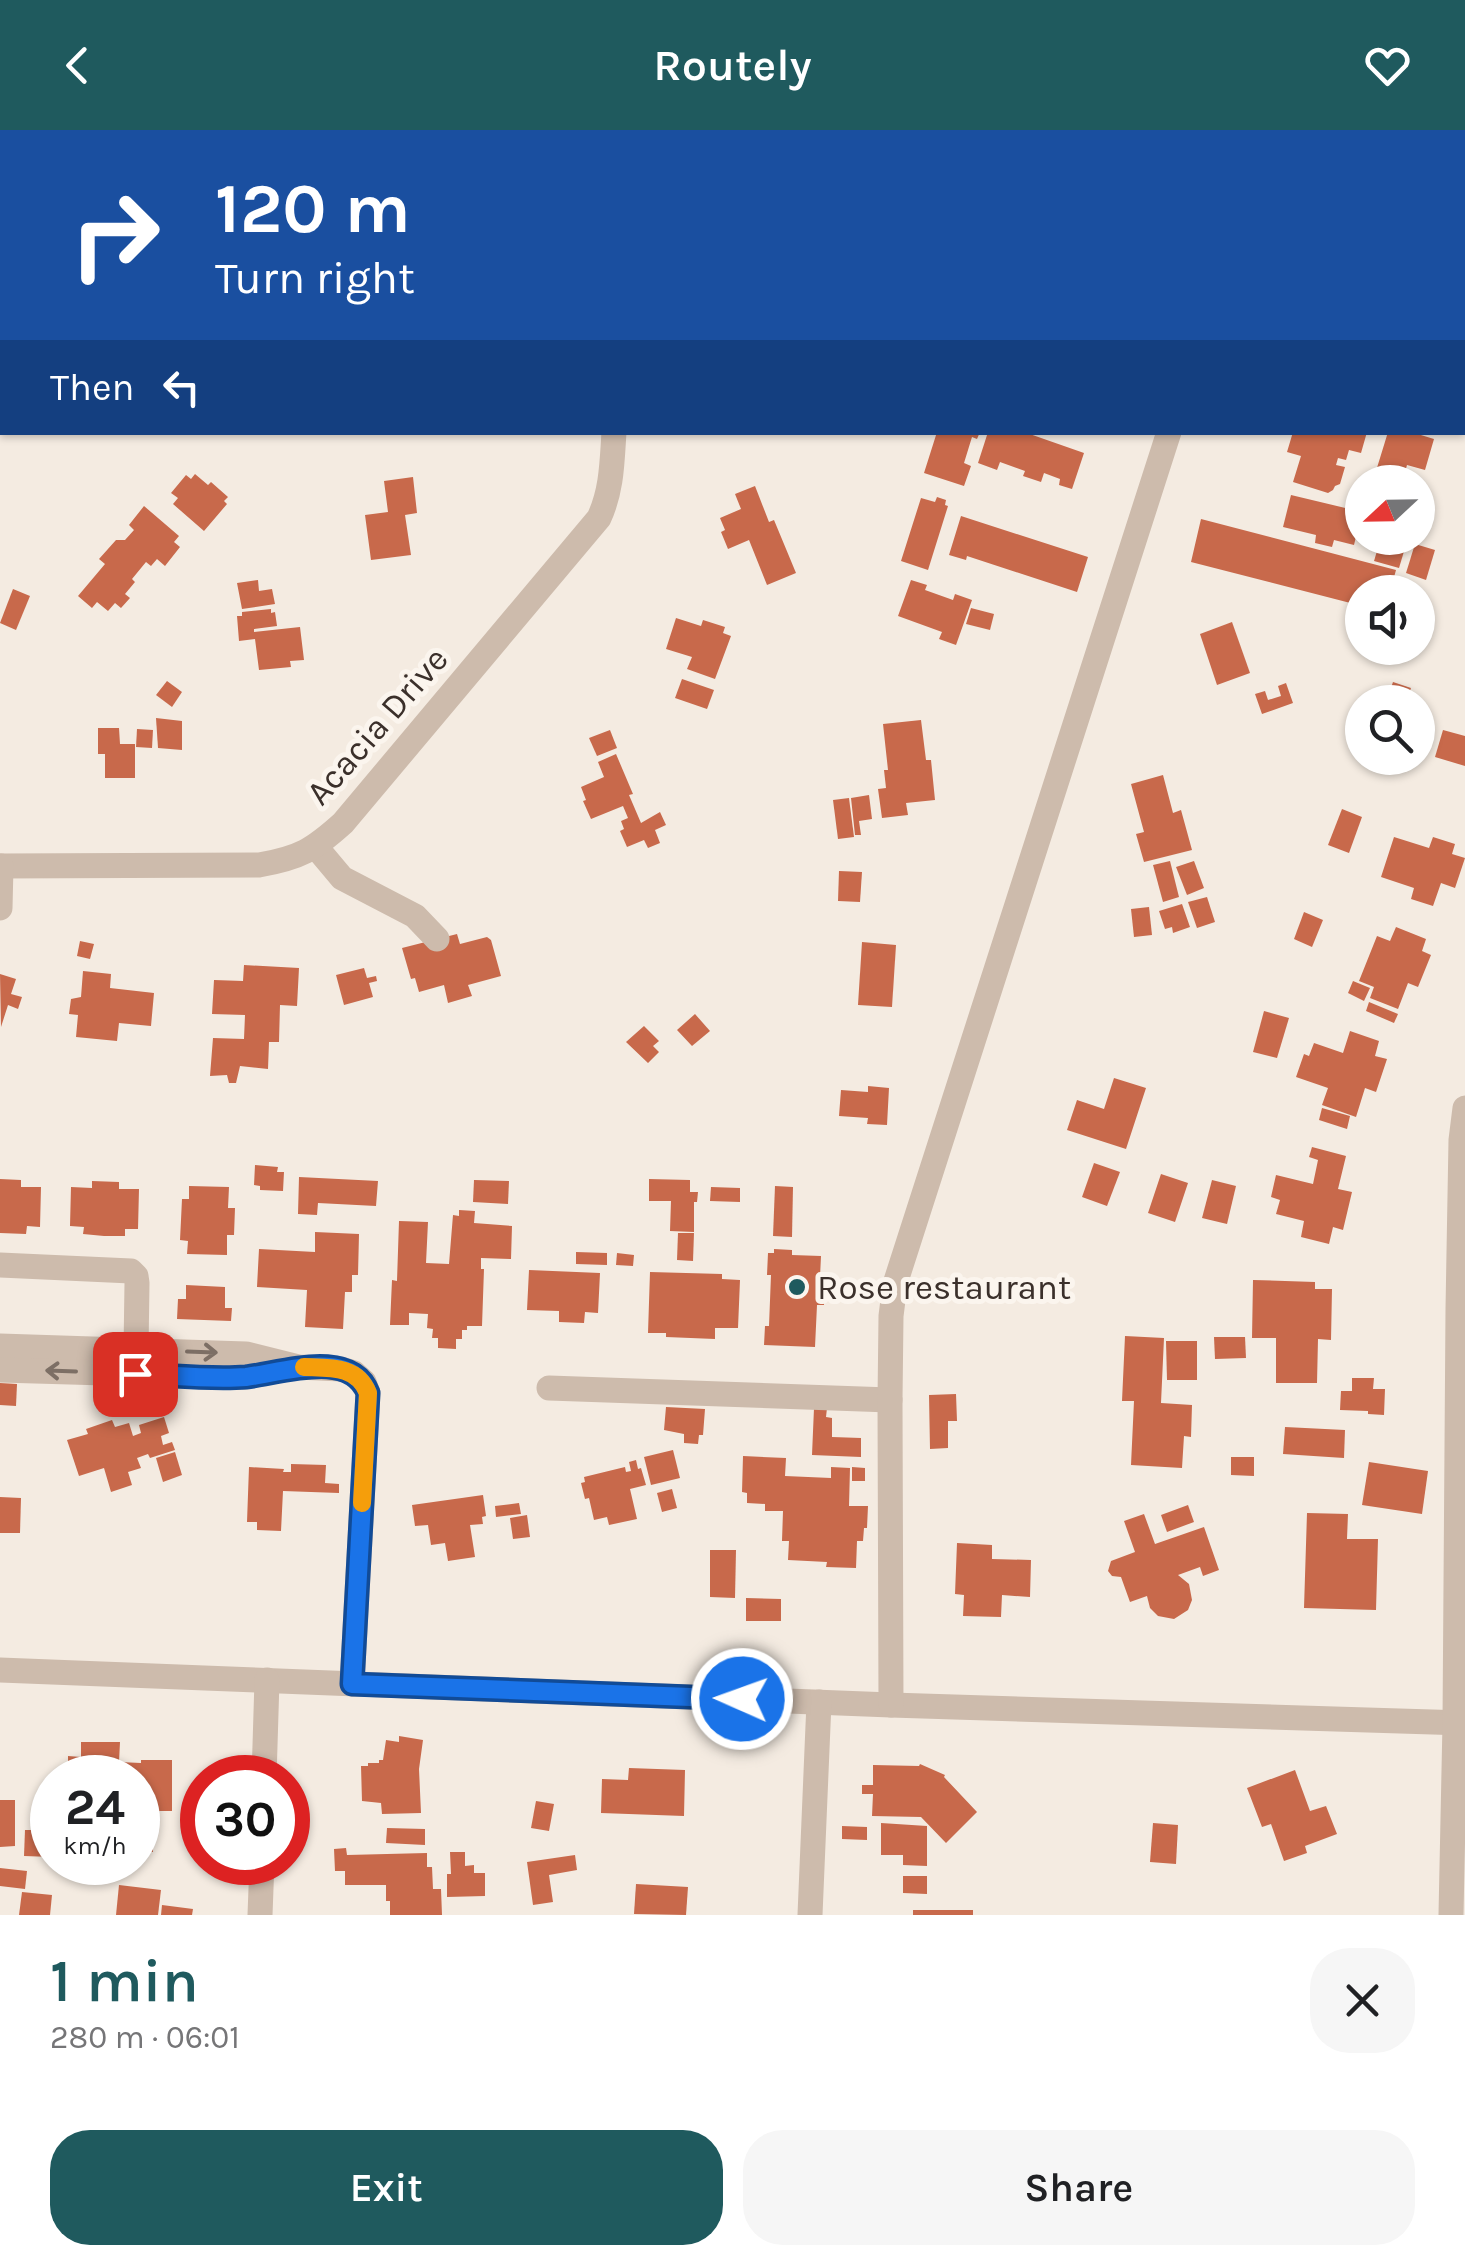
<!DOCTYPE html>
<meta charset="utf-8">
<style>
:root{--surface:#fff;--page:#f6f6f6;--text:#202124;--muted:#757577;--accent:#1f5a5e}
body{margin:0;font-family:Karla,sans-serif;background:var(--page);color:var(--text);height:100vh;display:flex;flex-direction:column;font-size:38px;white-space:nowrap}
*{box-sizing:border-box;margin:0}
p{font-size:32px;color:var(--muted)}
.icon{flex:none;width:55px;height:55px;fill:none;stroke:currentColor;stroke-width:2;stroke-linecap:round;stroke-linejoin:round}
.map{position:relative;height:1785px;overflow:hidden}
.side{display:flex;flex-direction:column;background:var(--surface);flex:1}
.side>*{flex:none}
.guide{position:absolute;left:0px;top:0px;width:1465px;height:305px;box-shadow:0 2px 8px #0004;background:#1a4fa0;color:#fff;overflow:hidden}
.needle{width:65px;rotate:248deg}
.tools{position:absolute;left:1345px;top:335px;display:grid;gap:20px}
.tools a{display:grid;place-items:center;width:90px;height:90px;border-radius:50%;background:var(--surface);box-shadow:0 2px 8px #0004;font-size:50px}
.speed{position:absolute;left:30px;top:1625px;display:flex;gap:20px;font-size:50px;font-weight:700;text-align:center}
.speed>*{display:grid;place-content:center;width:130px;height:130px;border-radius:50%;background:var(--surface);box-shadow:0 2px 8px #0004;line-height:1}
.speed small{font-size:25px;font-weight:400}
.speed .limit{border:15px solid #d22;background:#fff;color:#111}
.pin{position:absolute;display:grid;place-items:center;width:85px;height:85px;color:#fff;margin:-42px;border-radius:20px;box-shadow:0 5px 15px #0006}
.me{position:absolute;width:110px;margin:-55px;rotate:272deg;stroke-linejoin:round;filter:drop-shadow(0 0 8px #0008)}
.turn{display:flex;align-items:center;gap:35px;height:210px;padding:0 50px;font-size:45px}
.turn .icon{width:130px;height:130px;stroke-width:2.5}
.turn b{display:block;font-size:70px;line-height:85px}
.then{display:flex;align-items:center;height:95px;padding:0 50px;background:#0003;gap:20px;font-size:38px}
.round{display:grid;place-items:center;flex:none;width:105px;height:105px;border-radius:40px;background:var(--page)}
.overview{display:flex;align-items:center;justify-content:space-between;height:170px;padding:0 50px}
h1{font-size:60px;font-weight:600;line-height:75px;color:var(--accent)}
.cta{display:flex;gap:20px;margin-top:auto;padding:20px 50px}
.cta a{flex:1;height:115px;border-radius:40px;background:var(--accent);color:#fff;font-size:40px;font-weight:600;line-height:115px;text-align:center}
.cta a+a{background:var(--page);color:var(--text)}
header{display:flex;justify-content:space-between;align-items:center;height:130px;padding:0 50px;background:var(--accent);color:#fff;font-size:45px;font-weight:600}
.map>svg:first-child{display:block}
.building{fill:#c8694b}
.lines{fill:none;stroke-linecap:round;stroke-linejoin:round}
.minor{stroke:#cdbbac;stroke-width:25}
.oneway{stroke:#7d6f65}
.route-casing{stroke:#114b97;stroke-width:25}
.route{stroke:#1a73e8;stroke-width:18}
.slow{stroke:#f59e0b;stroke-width:18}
.poi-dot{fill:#1f5a5e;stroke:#fbf5ee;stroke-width:4}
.labels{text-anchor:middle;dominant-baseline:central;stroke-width:10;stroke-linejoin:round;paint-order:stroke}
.street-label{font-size:35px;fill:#3b302b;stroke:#fbf5ee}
.poi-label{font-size:35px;fill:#3b302b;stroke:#fbf5ee;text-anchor:start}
</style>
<header><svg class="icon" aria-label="back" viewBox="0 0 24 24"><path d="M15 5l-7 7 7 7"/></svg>Routely<svg class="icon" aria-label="heart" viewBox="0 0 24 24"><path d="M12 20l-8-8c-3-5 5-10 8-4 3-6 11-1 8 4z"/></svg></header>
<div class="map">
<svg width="1465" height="1785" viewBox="0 0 1465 1785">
<rect width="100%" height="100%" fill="#f4ebe1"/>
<g class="building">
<path d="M937 302H980L977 309 972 307 964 333 971 336 964 356 924 343Z"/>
<path d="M988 302H1024L1084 323 1072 359 1059 355 1060 349 1044 343 1041 352 1023 346 1025 341 1000 332 997 340 978 333Z"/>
<path d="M1293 302H1367L1361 323 1349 320 1346 330 1338 328 1336 335 1345 337 1340 354 1335 356 1333 360 1328 363 1293 352 1301 326 1287 322Z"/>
<path d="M1388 302H1411L1434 309 1425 340 1407 335 1403 349 1376 341Z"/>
<path d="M195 344 208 355 211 352 228 367 224 371 227 374 204 401 173 374 178 368 171 363 186 345 191 349Z"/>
<path d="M413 347 417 383 405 385 411 425 371 430 365 385 388 382 384 351Z"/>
<path d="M755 356 769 392 774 390 796 443 767 455 749 410 728 419 721 402 725 400 720 388 741 379 735 364Z"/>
<path d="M1291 365 1362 382 1354 415 1334 410 1332 417 1315 413 1316 405 1283 397Z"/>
<path d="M937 367 946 370 945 375 948 376 928 440 901 431 921 368 935 372Z"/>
<path d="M144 376 179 406 174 412 180 417 165 436 157 429 151 436 146 432 132 449 135 452 125 464 130 468 121 478 115 473 108 481 97 472 92 478 78 466 105 434 99 429 116 410H125L134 400 129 395Z"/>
<path d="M961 386 1088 427 1077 462 967 426 966 430 949 425Z"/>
<path d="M1201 389 1396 440 1390 462H1362V476L1191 432Z"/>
<path d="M1381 408H1408L1399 438 1374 431Z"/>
<path d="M1415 414 1435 420 1426 450 1406 443Z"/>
<path d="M258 450 259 461 272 459 275 474 242 479 237 453Z"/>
<path d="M911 450 927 455 925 460 953 470 955 464 972 470 956 515 939 509 942 502 898 486Z"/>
<path d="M13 459 30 466 16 500 0 493Z"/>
<path d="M971 478 994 484 990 500 966 494Z"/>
<path d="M271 479V483L275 482 277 496 254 499V502L300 497 304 530 290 531 291 537 259 540 255 509 239 511 237 486H242V482Z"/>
<path d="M676 488 701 496 703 490 725 497 723 503 731 506 715 549 687 539 692 527 666 519Z"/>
<path d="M1232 492 1250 543 1217 555 1200 504Z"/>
<path d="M682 549 714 560 707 579 675 568Z"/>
<path d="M167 551 182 562 172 577 156 565Z"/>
<path d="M1393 552 1411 558 1406 572H1386Z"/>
<path d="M1286 553 1293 573 1262 584 1255 564 1265 561 1268 570 1281 566 1278 556Z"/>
<path d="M156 588 182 591V620L158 618Z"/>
<path d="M921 590 926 630H931L935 670 906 673 908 685 882 688 878 659 886 658 884 640H888L883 594Z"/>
<path d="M98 598H119L120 614H135V648H105V624H98Z"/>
<path d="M137 599 153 600 152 618 136 617Z"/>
<path d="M610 600 617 618 597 626 589 608Z"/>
<path d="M1443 600 1465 606V636L1435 627Z"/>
<path d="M616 624 633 664 629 665 641 693 660 682 666 695 655 700 660 713 648 718 644 710 627 717 620 701 624 699 621 691 628 688 623 676 591 689 583 671 586 670 581 657 604 647 598 632Z"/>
<path d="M1163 645 1173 683 1181 680 1192 720 1144 732 1136 704 1144 702 1131 654Z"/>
<path d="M869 665 872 689 859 691 861 705H855L851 668Z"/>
<path d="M849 668 854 707 838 709 833 670Z"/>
<path d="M1342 679 1362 687 1349 723 1328 715Z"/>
<path d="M1394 707 1429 718 1433 707 1455 714 1452 724 1465 728 1455 758 1441 753 1433 776 1411 769 1414 758 1381 747Z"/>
<path d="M1170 731 1179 767 1163 772 1153 735Z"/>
<path d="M1194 731 1204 758 1187 765 1176 737Z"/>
<path d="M839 741 862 742 860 772 838 771Z"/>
<path d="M1207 767 1215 792 1197 798 1188 772Z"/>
<path d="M1182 774 1190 797 1173 803 1172 797 1165 799 1159 781Z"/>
<path d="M1149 777 1152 805 1134 807 1131 779Z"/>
<path d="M1304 782 1323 790 1312 817 1294 809Z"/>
<path d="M1396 797 1426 809 1422 821 1431 825 1418 857 1408 853 1398 879 1370 868 1374 857 1359 851 1377 806 1390 811Z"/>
<path d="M457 804 460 814 487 807 491 810 501 846 468 855 472 866 448 873 444 855 419 862 415 848 411 849 402 818Z"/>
<path d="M80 811 94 814 90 829 77 826Z"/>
<path d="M862 812 896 815 892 877 858 875Z"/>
<path d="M244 835 299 838 297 876 280 875 279 912H269L268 939 240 936 236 953H229L227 945 210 946 213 908 244 909 245 885 212 884 214 850 243 851Z"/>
<path d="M364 838 367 848 376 846 377 851 369 853 373 867 344 875 336 845Z"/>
<path d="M83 841 111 844 110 858 154 863 151 896 119 893 117 911 76 907 78 885 69 884 71 869 81 867Z"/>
<path d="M0 844 16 849 11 864 22 867 18 879 8 875 1 897Z"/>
<path d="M1353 851 1370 858 1364 871 1348 863Z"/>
<path d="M1369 872 1398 884 1394 893 1366 881Z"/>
<path d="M1264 881 1289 888 1277 928 1253 922Z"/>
<path d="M695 884 710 901 692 916 677 900Z"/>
<path d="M644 896 659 911 653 916 659 922 648 933 626 912Z"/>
<path d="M1350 901 1379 911 1375 926 1387 929 1376 962 1365 958 1356 987 1322 975 1328 958 1296 947 1304 924 1309 926 1314 913 1343 923Z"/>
<path d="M1114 948 1146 958 1126 1019 1067 1000 1077 970 1104 979Z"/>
<path d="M868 956 889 958 887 995 867 994 868 988 839 986 841 960 868 962Z"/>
<path d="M1322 978 1350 986 1347 999 1319 990Z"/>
<path d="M1312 1017 1346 1026 1338 1059 1352 1062 1343 1100 1333 1097 1329 1114 1301 1107 1304 1091 1276 1084 1280 1070 1271 1067 1276 1045 1313 1054 1318 1030 1309 1027Z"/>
<path d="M1094 1033 1120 1042 1107 1076 1082 1067Z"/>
<path d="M255 1035 278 1037 277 1042H284L283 1061 260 1060V1056L254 1055Z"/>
<path d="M1161 1044 1188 1053 1175 1092 1148 1083Z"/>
<path d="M299 1047 378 1051 376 1076 318 1073 317 1085 298 1084Z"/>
<path d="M0 1049 21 1050V1057H41L40 1097 27 1096 26 1104 0 1103Z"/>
<path d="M649 1049 690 1050V1062H698L697 1072H694V1102L670 1101 671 1071H649Z"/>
<path d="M474 1050 509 1051 508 1074 473 1072Z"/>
<path d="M1212 1050 1236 1056 1227 1094 1202 1088Z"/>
<path d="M92 1051 119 1052V1059H139L138 1099H125V1106H104L83 1104 84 1097 70 1096 71 1057 92 1058Z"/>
<path d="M189 1056 229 1057 228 1078H235L234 1105H227V1125L187 1124 188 1111 180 1110 181 1090 182 1069H189Z"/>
<path d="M775 1056 793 1057 792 1107 773 1106Z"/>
<path d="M711 1057 740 1058V1072L710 1071Z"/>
<path d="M459 1080 475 1081 474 1093 512 1096 511 1129 481 1128V1139H484L482 1196H467V1200H462V1209H456V1219L438 1218V1208H432L433 1199 427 1198 428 1184 409 1183V1195H390L392 1150 397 1151 399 1091 428 1092 426 1133 449 1134 453 1085 459 1086Z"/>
<path d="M315 1102 359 1104 358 1145H352V1162H345L343 1199 305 1197 307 1160 257 1157 259 1119 315 1122Z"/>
<path d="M678 1103H694L693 1131 677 1130Z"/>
<path d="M774 1119 792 1120V1125L821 1126 820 1147 825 1148 824 1175H817L815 1217 764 1215 765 1196H769L771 1145H767L768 1123H774Z"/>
<path d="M576 1122 607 1123V1135L576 1134Z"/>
<path d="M617 1123 634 1125 633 1136 616 1135Z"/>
<path d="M529 1140 600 1143 598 1183 585 1182 584 1193 559 1192V1181L527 1180Z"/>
<path d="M650 1142 722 1144V1149L740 1150 738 1198H715V1209L666 1207V1203H648Z"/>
<path d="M1253 1150 1315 1152V1159H1332L1331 1210 1318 1209 1317 1253H1276V1208H1252Z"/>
<path d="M186 1155 225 1157V1178H232L231 1191 177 1189 178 1169H186Z"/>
<path d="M1125 1206 1164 1208 1161 1273 1192 1275 1191 1307 1184 1306 1182 1338 1131 1335 1134 1271H1122Z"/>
<path d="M1214 1207H1245L1246 1228 1215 1229Z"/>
<path d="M1166 1211H1197V1250H1167Z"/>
<path d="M1352 1248H1374L1373 1259H1385L1384 1285 1368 1284V1281L1340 1280 1341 1261H1352Z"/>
<path d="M0 1253 17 1254 16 1276 0 1275Z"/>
<path d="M956 1264 957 1291H948V1318L930 1319 929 1265Z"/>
<path d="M666 1277 705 1279 703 1305H699L698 1314 684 1313V1304L664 1300Z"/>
<path d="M814 1278H827L826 1287 832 1288V1307L861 1308V1327L812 1325Z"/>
<path d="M164 1287 169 1303 161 1306 163 1315 172 1312 175 1320 150 1328 148 1324 137 1328 141 1338 128 1342 132 1355 111 1362 104 1338 79 1346 67 1310 88 1304 86 1299 112 1290 115 1297 129 1293 133 1306 141 1303 139 1295Z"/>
<path d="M1285 1297 1345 1300 1344 1328 1283 1324Z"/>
<path d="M673 1320 680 1348 651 1355 644 1327Z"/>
<path d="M175 1322 182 1345 163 1352 156 1328Z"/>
<path d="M743 1326 786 1328 785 1346 831 1348V1337L850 1338 849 1376H868L867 1398H864L863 1411H857L856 1438 826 1437 827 1432 788 1430 789 1411H782L783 1381H765V1374L747 1373V1363L742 1362Z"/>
<path d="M1231 1327H1254V1346L1231 1345Z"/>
<path d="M636 1330 638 1339 641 1338 646 1355 630 1359 637 1389 609 1395 607 1387 594 1390 589 1368 585 1369 581 1353 585 1352 584 1347 625 1337 626 1342 631 1341 629 1332Z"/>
<path d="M1369 1332 1428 1341 1422 1384 1362 1375Z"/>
<path d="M291 1334 326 1335 325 1353 339 1354V1363L283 1361 281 1401 257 1400V1392H247L249 1337 284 1339 283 1342H291Z"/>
<path d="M852 1337 865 1338V1351H852Z"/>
<path d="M672 1359 677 1378 662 1382 657 1363Z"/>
<path d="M483 1365 486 1386 482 1387 483 1394 470 1395 475 1427 448 1431 445 1413 431 1415 428 1395 415 1396 412 1375Z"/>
<path d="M0 1367 21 1368 20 1403H0Z"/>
<path d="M519 1373 521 1384 496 1387 495 1376Z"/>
<path d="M1188 1375 1194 1392 1167 1402 1161 1385Z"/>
<path d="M1307 1383 1348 1384 1347 1409H1378L1376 1480 1304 1478Z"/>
<path d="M1144 1384 1155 1414 1204 1397 1219 1440 1203 1446 1200 1437 1178 1445 1189 1454 1192 1470 1188 1480 1174 1489 1158 1486 1150 1478 1147 1466 1130 1472 1121 1447 1112 1446 1108 1441 1111 1431 1135 1422 1124 1391Z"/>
<path d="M527 1385 530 1407 513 1409 510 1388Z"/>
<path d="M957 1413 992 1415V1429L1031 1430 1030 1467 1002 1465 1001 1487 963 1486 964 1465 955 1464Z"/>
<path d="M710 1420H736L735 1468 710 1467Z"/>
<path d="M746 1468 781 1469V1491H746Z"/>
<path d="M399 1606 423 1610 419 1639 421 1683 382 1684 381 1673 362 1671 361 1636H368V1633H379V1630H383L386 1610 399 1612Z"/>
<path d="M81 1612H120L119 1632 141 1633V1630H172V1681H141V1677H138V1648H68V1626L81 1627Z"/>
<path d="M920 1634 945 1645 944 1647 977 1682 946 1713 921 1687 872 1686 873 1664H862V1655H873V1635L919 1636Z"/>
<path d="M629 1638 685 1640 684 1686 601 1683 602 1649 628 1650Z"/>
<path d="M1295 1640 1310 1681 1326 1676 1337 1704 1305 1716 1307 1723 1284 1731 1271 1694 1262 1697 1247 1658Z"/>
<path d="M0 1670H15V1716L0 1717Z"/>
<path d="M536 1671 554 1674 549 1701 531 1698Z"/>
<path d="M881 1693 927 1696V1736L903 1735V1725H881Z"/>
<path d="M1153 1693 1178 1695 1176 1734 1150 1732Z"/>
<path d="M842 1696 867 1697V1710L842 1709Z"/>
<path d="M387 1698 425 1699V1715L386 1713Z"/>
<path d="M25 1700H52V1727L24 1726Z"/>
<path d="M138 1700H153V1722L138 1721Z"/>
<path d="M346 1718 347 1725 427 1723V1737H432L433 1759H441L442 1785H390V1771H386V1755H345V1741H335L334 1719Z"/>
<path d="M450 1722H465V1736L474 1735V1743H485V1766L447 1767V1744H451Z"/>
<path d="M575 1725 577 1740 549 1745 553 1772 533 1775 527 1732Z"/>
<path d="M0 1738 27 1741 25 1759 0 1756Z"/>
<path d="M903 1746H927V1764L903 1763Z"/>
<path d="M636 1754 688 1757 686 1785 634 1784Z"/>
<path d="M119 1755 161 1760 158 1785H116Z"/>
<path d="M22 1762 52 1765 50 1785H19Z"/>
<path d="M162 1775 193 1779 192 1785H161Z"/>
<rect x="913" y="1780" width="60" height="5"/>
</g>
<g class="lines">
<g class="minor">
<path d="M627 2V0"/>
<path d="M1276 2 1278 0"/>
<path d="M316 717 342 748 415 786 437 809"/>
<path d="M0 736 259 735C300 728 313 720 343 693L599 388C612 360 612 332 614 302"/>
<path d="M0 778 1 736"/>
<path d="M0 1135 131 1141 136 1146 137 1153 136 1220"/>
<path d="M0 1216 246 1224 298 1237 341 1239 354 1243 364 1252 368 1263 352 1554"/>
<path d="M0 1240 244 1247 288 1239"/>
<path d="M549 1258 890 1270"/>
<path d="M0 1540 891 1575 1465 1593"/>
<path d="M891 1575 890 1270 891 1186 895 1154 1169 302"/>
<path d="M264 1648 267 1550"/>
<path d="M260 1785 262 1732"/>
<path d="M810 1785 819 1572"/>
<path d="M1451 1785 1455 1593 1458 1179 1461 1010 1465 978"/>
</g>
</g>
<defs><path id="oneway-shaft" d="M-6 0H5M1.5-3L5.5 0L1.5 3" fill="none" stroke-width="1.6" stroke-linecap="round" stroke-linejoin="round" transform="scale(2.5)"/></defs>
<g class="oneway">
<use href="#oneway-shaft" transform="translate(202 1222) rotate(2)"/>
<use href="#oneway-shaft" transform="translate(61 1241) rotate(-178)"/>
</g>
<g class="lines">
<defs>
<path id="route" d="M135 1244C170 1245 211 1250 246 1247 281 1243 351 1218 368 1263L352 1554 742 1569"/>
</defs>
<use href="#route" class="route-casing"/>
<use href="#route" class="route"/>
<path class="slow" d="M304 1237C329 1238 357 1235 368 1263L362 1373"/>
</g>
<circle class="poi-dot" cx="797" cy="1157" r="10"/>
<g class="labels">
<g class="street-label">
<text transform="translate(377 596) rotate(-49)">Acacia Drive</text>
</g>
<g class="poi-label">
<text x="817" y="1157">Rose restaurant</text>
</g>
</g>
</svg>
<div class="tools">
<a><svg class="needle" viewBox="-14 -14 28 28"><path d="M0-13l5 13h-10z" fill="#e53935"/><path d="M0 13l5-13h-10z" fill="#757577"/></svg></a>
<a><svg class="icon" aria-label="sound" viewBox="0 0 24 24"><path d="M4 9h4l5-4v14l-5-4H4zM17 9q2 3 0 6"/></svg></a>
<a><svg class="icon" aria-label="search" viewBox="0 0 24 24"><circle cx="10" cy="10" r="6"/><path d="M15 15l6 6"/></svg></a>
</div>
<div class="speed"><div>24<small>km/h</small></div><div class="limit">30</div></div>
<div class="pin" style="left:135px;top:1244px;background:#d93025"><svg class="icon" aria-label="arrive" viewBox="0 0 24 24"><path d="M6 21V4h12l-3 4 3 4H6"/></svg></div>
<svg class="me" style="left:742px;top:1569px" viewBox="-20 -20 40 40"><circle r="17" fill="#1a73e8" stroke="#fff" stroke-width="3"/><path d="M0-11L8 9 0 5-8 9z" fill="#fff"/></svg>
<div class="guide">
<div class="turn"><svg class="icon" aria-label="right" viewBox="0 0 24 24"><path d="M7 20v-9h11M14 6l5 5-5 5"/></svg><div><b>120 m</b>Turn right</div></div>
<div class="then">Then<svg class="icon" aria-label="left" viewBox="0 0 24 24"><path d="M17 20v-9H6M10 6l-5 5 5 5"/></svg></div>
</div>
</div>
<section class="side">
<div class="overview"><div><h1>1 min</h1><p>280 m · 06:01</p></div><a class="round"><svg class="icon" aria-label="close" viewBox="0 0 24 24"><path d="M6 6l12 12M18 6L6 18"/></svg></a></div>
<div class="cta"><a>Exit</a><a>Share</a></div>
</section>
